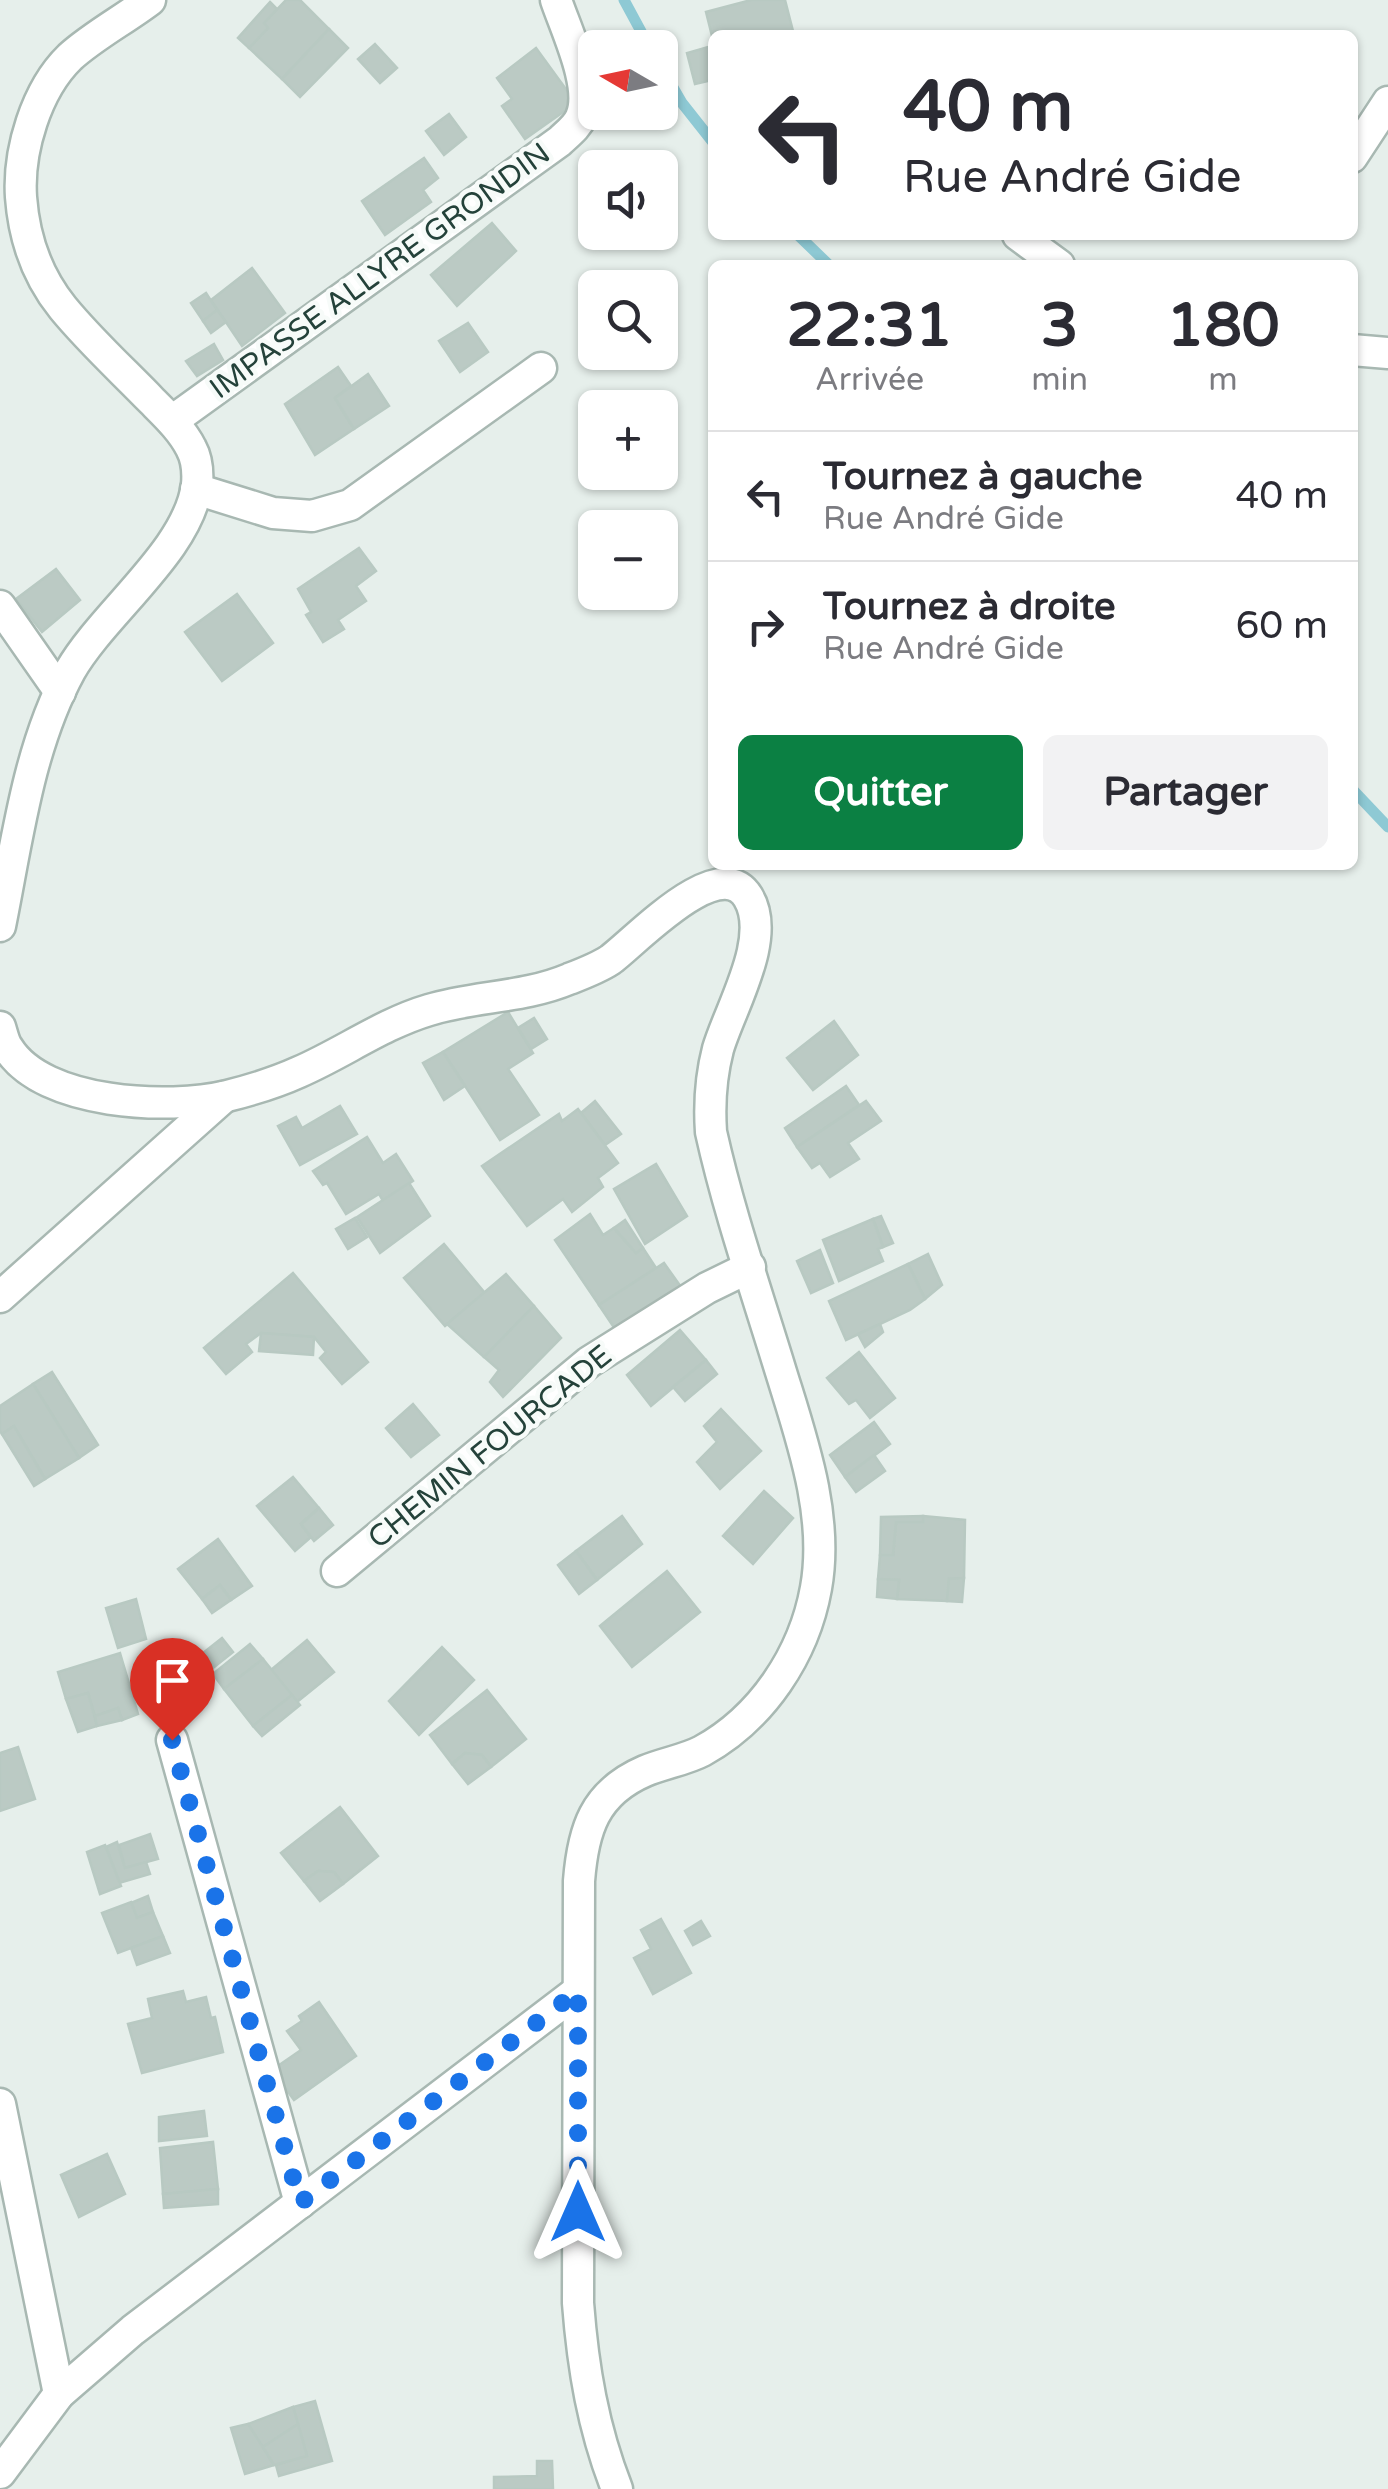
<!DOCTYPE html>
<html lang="fr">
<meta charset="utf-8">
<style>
:root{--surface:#fff;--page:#f2f2f3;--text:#2b2b33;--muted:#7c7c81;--line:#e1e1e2;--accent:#0b8043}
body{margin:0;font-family:"Varela Round",sans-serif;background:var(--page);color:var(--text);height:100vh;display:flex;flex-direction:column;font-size:38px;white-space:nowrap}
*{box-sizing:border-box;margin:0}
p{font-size:32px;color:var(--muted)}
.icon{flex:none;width:55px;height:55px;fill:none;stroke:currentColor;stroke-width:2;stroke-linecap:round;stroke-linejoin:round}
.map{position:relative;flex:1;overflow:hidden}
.panel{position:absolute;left:708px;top:260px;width:650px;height:610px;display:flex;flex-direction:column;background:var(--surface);border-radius:15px;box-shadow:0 2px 8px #0004}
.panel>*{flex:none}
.guide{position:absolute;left:708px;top:30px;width:650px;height:210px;border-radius:15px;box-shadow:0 2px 8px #0004;background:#fff;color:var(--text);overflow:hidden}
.needle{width:65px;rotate:279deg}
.buttons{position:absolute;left:578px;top:30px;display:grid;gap:20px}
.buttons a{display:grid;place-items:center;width:100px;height:100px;border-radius:15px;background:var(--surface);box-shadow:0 2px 8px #0004;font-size:50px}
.pin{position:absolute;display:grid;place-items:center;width:85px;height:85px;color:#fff;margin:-102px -42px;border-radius:50% 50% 50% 0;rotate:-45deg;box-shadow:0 0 10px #0007}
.pin .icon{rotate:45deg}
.me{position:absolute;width:110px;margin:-55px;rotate:0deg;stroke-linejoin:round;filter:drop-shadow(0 0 8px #0008)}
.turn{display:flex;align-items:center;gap:35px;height:210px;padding:0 30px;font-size:45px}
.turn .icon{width:130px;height:130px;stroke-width:2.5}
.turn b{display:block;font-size:70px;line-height:85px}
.eta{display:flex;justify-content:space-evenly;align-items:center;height:170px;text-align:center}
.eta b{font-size:60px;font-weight:800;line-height:70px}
.primary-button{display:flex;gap:20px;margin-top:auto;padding:20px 30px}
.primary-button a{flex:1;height:115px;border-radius:15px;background:var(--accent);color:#fff;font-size:40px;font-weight:800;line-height:115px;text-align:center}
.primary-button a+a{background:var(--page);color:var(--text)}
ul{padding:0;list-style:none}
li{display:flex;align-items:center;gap:30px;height:130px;padding:0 30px;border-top:2px solid var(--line)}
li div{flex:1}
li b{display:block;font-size:38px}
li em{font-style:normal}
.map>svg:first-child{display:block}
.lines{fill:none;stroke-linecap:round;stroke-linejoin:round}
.stream{stroke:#8ec9d4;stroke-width:11}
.building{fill:#bbcac4;stroke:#b8c9c2;stroke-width:2.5}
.street-casing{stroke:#a8b8b2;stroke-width:35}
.street{stroke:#fff;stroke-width:30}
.route{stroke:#1a73e8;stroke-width:18;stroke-dasharray:0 32.4}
.labels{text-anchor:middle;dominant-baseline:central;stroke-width:9;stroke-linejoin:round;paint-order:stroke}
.street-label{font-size:30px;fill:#24423a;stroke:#f7fbf9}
</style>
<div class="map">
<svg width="1388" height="2489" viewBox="0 0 1388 2489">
<rect width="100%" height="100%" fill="#e6efeb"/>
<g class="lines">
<g class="stream">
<path d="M624 0 650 48"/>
<path d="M660 65 682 103 712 141"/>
<path d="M798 235 829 265"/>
<path d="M1352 789 1388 827"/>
</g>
</g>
<g class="building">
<path d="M286 0H300L329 29 282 79 249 48 268 28 264 23Z"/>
<path d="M751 0H785L794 35 712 36 706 12Z"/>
<path d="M270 2 277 9 264 23 268 28 249 48 238 38Z"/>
<path d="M329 29 348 48 300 97 282 79Z"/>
<path d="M375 44 397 68 380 83 358 59Z"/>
<path d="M712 46V80L695 84 687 53Z"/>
<path d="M536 48 576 103 525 139 502 106 512 99 497 78Z"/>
<path d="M449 114 466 137 444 155 426 131Z"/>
<path d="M424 158 438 178 423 190 431 202 385 235 362 201Z"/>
<path d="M492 223 516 251 457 306 431 275Z"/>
<path d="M252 268 285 313 242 346 211 300Z"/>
<path d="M206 293 217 310 203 321 191 303Z"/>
<path d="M217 310 226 322 211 333 203 321Z"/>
<path d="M468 323 488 352 460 372 439 341Z"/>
<path d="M214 344 223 360 197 376 186 361Z"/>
<path d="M338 367 351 386 335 398 354 429 315 455 285 404Z"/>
<path d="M368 374 389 406 354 429 335 398Z"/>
<path d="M359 548 376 571 356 586 366 601 338 620 344 629 323 642 306 615 311 612 298 589Z"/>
<path d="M56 569 80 600 42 632 16 599Z"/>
<path d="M237 594 273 643 222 681 185 632Z"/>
<path d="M508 1012 533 1053 508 1069 539 1115 500 1140 443 1052Z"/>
<path d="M534 1018 547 1039 531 1049 518 1028Z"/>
<path d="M834 1021 858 1055 813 1090 787 1058Z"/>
<path d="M443 1052 465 1086 444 1100 423 1063Z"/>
<path d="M846 1086 859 1105 797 1147 785 1128Z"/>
<path d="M595 1101 621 1134 605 1145 581 1113Z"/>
<path d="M866 1101 881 1121 848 1143 859 1159 830 1177 820 1163 812 1168 797 1147Z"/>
<path d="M340 1106 357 1134 300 1165 278 1126 296 1117 302 1128Z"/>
<path d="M578 1109 618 1163 598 1178 603 1187 572 1212 563 1199 527 1226 482 1166 559 1114 562 1121Z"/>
<path d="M367 1137 383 1163 396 1154 413 1181 383 1201 379 1194 346 1214 327 1183 323 1185 313 1171Z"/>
<path d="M656 1164 687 1216 645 1244 614 1189Z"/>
<path d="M409 1183 430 1216 380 1253 357 1217Z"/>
<path d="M590 1214 603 1235 614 1228 636 1253 643 1248 656 1268 599 1305 555 1240Z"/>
<path d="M881 1216 893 1243 883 1247 873 1219Z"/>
<path d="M355 1218 367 1237 348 1249 336 1229Z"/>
<path d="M873 1219 883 1247 878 1249 883 1261 839 1281 823 1240Z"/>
<path d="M625 1220 643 1248 636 1253 614 1228Z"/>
<path d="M444 1244 485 1293 445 1326 404 1278Z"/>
<path d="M820 1250 833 1283 811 1293 797 1261Z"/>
<path d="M928 1254 942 1285 925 1299 908 1264Z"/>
<path d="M664 1263 681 1287 617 1332 599 1305Z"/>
<path d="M908 1264 925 1299 910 1310 846 1340 829 1301Z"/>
<path d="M293 1273 368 1362 342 1384 320 1358 326 1352 314 1337 261 1333 246 1344 252 1352 226 1374 204 1348Z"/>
<path d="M506 1274 534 1306 484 1357 447 1324Z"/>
<path d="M534 1306 561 1338 503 1397 490 1382 499 1370 484 1357Z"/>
<path d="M880 1324 883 1332 865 1347 858 1334Z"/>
<path d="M680 1330 706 1360 651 1406 627 1375Z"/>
<path d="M261 1333 314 1337 313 1355 259 1351Z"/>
<path d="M859 1352 895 1398 870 1418 856 1400 849 1404 827 1378Z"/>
<path d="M706 1360 717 1374 685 1401 673 1387Z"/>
<path d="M52 1372 98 1445 79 1458 33 1384Z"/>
<path d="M33 1384 79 1458 45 1479 14 1426 2 1434 0 1431V1406Z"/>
<path d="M413 1404 439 1435 411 1457 386 1428Z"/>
<path d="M721 1409 761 1451 720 1489 697 1462 717 1442 704 1426Z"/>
<path d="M874 1422 890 1444 845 1477 830 1455Z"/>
<path d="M14 1426 45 1479 34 1486 2 1434Z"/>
<path d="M874 1455 885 1471 856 1492 845 1477Z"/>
<path d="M293 1477 319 1508 301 1524 311 1537 295 1551 257 1506Z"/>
<path d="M764 1491 793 1518 753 1564 723 1536Z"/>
<path d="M319 1508 333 1525 314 1541 301 1524Z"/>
<path d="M622 1516 642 1544 597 1580 576 1551Z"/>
<path d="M923 1516 965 1520 964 1578 949 1579 947 1601 897 1599 899 1580 878 1579 880 1555H893L896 1522H923Z"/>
<path d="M923 1516V1522H896L893 1555H880L881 1517Z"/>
<path d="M218 1539 252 1586 231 1600 220 1585 202 1599 178 1569Z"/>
<path d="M576 1551 597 1580 579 1594 558 1565Z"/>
<path d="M667 1571 700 1612 632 1667 600 1626Z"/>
<path d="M964 1578 962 1602 947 1601 949 1579Z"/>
<path d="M878 1579 899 1580 897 1599 877 1597Z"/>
<path d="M220 1585 231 1600 212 1613 202 1599Z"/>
<path d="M136 1599 146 1639 118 1648 106 1608Z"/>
<path d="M222 1638 233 1652 208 1672 198 1657Z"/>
<path d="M307 1640 334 1672 297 1702 271 1670Z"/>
<path d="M250 1644 263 1659 224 1689 213 1674Z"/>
<path d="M442 1647 474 1680 419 1735 389 1701Z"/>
<path d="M120 1653 138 1714 122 1720 118 1708 95 1716 88 1693 66 1699 58 1672Z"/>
<path d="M263 1659 292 1695 253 1726 224 1689Z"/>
<path d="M487 1690 526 1739 491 1767 482 1755 465 1753 452 1764 430 1735Z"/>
<path d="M88 1693 97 1726 78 1732 66 1699Z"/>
<path d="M292 1695 300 1705 262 1736 253 1726Z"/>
<path d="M118 1708 122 1720 97 1726 95 1716Z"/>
<path d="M18 1747 35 1799 0 1811V1753Z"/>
<path d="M465 1753 482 1755 491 1767 468 1784 452 1764Z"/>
<path d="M340 1807 378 1856 343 1884 334 1872 318 1871 304 1881 281 1853Z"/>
<path d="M150 1834 158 1859 125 1868 119 1845Z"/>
<path d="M117 1842 125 1868 146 1862 150 1874 119 1883 106 1847Z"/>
<path d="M105 1845 121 1886 100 1894 87 1852Z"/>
<path d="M318 1871 334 1872 343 1884 320 1901 304 1881Z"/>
<path d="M148 1896 153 1912 137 1918 131 1903Z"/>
<path d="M131 1902 137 1918 153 1912 163 1936 118 1953 102 1913Z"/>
<path d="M661 1919 691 1973 653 1994 634 1958 651 1949 641 1930Z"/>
<path d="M701 1921 710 1936 693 1945 685 1931Z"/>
<path d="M163 1936 170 1953 137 1965 131 1948Z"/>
<path d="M183 1991 186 2002 206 1997 211 2018 215 2017 223 2052 142 2073 128 2024 152 2018 148 1999Z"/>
<path d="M319 2002 356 2056 294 2100 272 2070 301 2050 287 2031 302 2021 299 2016Z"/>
<path d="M204 2111 207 2136 159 2141V2117Z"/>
<path d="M213 2142 218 2189 163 2194 160 2148Z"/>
<path d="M107 2154 125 2194 79 2217 61 2175Z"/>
<path d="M218 2189V2204L164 2208 163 2194Z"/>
<path d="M315 2401 332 2461 279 2476 276 2465 307 2456 293 2407Z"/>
<path d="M293 2407 298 2424 263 2447 248 2424Z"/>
<path d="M248 2424 274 2465 245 2474 231 2428Z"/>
<path d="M298 2424 307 2456 274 2465 263 2447Z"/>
<path d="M537 2461H552L553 2489H494V2477L537 2476Z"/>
</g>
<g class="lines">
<defs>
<g id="street">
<path d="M1352 157 1388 102"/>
<path d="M1018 235 1059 265"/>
<path d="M1352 350 1388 353"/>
<path d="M172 421 560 141C567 134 577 127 581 117 594 87 566 30 556 0"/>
<path d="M196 489 273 513 312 516 350 505 541 368"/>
<path d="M0 606 60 692"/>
<path d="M0 926C17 842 28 748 70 671 104 612 188 551 197 485 198 473 197 459 191 448 182 430 166 415 152 401 123 371 90 341 63 308 37 276 24 238 21 197 18 151 36 90 70 57 93 36 125 19 150 0"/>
<path d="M0 1027C2 1033 4 1043 8 1048 43 1105 170 1110 227 1096 251 1090 277 1082 299 1072 343 1053 382 1024 429 1010 474 996 524 998 569 979 582 974 598 968 610 960 634 943 719 850 748 897 773 938 730 1008 718 1049 711 1076 709 1103 711 1132 729 1213 757 1293 781 1372 802 1440 829 1516 816 1588 804 1655 762 1718 702 1751 685 1760 664 1763 645 1771 594 1793 583 1830 579 1881L578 2303C583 2368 593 2428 617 2489"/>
<path d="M0 1297 224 1097"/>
<path d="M337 1571 589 1362 707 1288 750 1267"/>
<path d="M172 1740 300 2203"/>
<path d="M0 2104 59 2394"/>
<path d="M0 2473 59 2394 133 2330 578 1991"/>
</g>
</defs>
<use href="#street" class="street-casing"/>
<use href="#street" class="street"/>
</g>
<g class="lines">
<path class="route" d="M172 1740 300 2203 578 1991V2212"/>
</g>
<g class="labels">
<g class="street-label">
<text transform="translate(380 271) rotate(-36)">IMPASSE ALLYRE GRONDIN</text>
<text transform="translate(490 1447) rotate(-39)">CHEMIN FOURCADE</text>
</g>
</g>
</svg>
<div class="buttons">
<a><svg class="needle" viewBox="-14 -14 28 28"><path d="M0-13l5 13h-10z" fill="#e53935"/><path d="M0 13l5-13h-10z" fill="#7c7c81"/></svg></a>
<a><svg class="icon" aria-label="sound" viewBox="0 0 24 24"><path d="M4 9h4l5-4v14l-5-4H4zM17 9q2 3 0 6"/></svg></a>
<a><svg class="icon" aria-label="search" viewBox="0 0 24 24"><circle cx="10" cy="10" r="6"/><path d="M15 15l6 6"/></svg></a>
<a>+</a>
<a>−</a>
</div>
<div class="pin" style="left:172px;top:1740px;background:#d93025"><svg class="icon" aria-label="arrive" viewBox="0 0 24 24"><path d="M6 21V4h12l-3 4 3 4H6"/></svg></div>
<svg class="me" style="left:578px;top:2212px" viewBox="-20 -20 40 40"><path d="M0-17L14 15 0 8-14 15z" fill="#1a73e8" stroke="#fff" stroke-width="4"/></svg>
<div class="guide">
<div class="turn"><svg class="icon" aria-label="left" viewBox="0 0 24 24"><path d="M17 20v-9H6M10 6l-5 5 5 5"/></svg><div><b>40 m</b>Rue André Gide</div></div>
</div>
<section class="panel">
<div class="eta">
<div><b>22:31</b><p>Arrivée</p></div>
<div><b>3</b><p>min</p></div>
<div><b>180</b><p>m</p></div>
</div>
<ul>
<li><svg class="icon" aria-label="left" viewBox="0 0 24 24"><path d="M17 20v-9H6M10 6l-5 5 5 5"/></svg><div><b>Tournez à gauche</b><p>Rue André Gide</p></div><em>40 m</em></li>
<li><svg class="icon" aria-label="right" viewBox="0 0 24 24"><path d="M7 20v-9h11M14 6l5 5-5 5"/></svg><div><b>Tournez à droite</b><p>Rue André Gide</p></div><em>60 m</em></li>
</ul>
<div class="primary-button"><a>Quitter</a><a>Partager</a></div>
</section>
</div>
